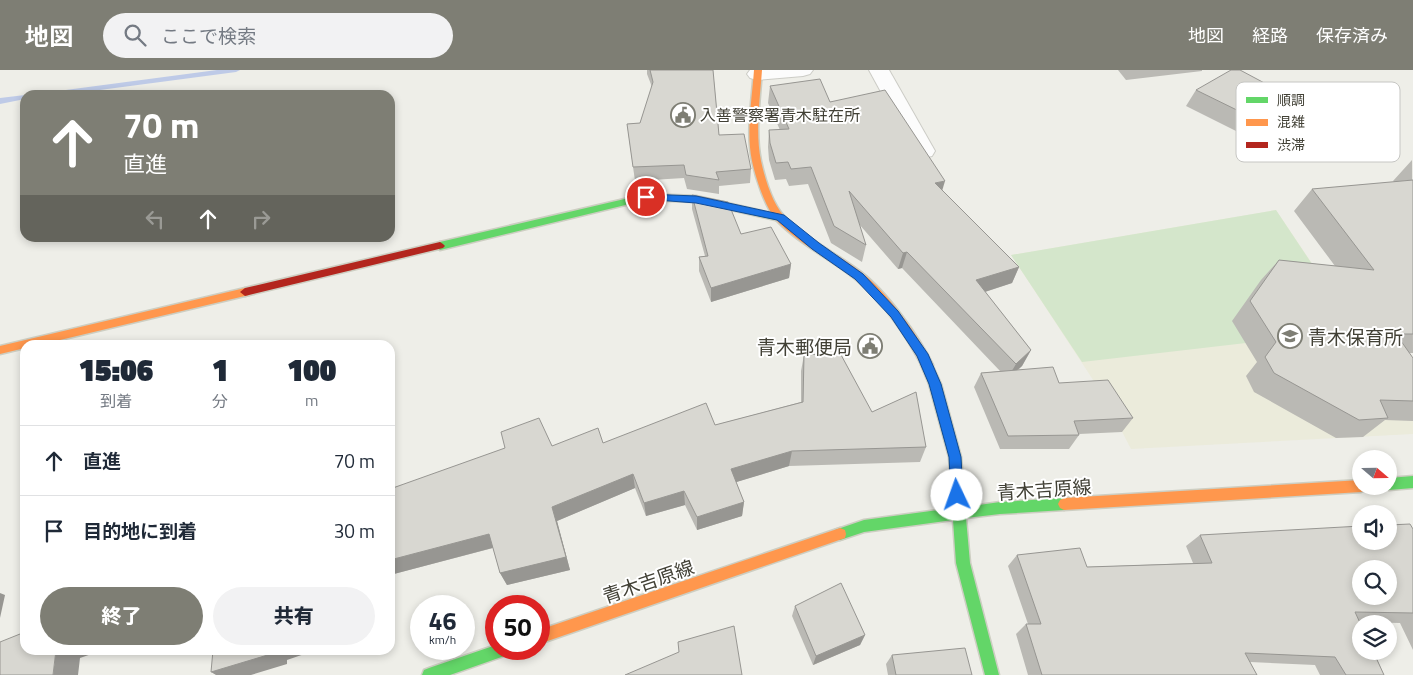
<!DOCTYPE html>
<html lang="ja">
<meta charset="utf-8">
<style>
:root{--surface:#fff;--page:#f2f2f3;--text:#1f2937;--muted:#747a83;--line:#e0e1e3;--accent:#7e7e74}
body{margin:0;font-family:"Titillium Web","Noto Sans JP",sans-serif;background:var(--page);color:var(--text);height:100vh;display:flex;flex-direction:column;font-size:19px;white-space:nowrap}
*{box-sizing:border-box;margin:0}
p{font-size:16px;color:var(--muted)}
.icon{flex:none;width:28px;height:28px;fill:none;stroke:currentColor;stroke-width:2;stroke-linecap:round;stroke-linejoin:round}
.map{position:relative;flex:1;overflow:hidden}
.panel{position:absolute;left:20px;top:270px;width:375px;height:315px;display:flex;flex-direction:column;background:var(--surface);border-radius:15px;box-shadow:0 2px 8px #0003}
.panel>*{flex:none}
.top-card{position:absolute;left:20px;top:20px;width:375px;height:152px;border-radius:15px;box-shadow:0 2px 8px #0003;background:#7e7e74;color:#fff;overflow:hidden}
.needle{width:32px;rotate:110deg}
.controls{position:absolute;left:1352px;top:380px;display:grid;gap:10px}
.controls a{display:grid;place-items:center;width:45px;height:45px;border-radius:50%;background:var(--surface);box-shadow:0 2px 8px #0003;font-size:25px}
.speed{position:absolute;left:410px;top:525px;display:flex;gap:10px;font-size:25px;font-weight:700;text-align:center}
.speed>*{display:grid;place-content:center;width:65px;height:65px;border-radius:50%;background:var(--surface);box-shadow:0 2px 8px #0003;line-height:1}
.speed small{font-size:12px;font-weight:400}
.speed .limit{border:8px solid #d22;background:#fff;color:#111}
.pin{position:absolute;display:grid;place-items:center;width:42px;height:42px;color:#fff;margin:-21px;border:2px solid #fff;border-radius:50%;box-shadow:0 1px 5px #0007}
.me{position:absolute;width:55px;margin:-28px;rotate:357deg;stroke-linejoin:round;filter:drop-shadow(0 0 4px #0008)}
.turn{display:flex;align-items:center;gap:18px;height:105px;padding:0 20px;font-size:22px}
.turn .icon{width:65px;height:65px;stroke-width:2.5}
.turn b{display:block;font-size:35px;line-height:42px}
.lanes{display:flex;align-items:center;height:48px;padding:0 20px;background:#0003;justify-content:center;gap:25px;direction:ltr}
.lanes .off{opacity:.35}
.eta{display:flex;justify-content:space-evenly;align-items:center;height:85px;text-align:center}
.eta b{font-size:30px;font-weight:800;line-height:35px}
.action{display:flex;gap:10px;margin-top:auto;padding:10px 20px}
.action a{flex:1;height:58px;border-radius:30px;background:var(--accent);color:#fff;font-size:20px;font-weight:800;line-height:58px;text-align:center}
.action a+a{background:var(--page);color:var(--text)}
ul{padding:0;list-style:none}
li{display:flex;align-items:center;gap:15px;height:70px;padding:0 20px;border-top:1px solid var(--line)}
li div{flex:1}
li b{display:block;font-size:19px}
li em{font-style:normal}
header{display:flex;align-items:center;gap:30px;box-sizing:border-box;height:70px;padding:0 25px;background:var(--accent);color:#fff}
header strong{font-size:24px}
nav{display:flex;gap:28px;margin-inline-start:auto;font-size:18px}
.search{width:350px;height:45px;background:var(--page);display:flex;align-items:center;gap:12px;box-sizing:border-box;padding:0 18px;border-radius:28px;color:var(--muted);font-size:19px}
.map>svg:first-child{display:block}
.education{fill:#ebebdb}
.green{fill:#d4e6cb}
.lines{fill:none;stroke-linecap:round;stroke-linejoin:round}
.stream{fill:#becae7;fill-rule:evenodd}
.street-casing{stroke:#ccccc6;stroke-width:2}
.fast-casing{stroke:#cdcec2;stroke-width:3}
.slow-casing{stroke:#cdcec2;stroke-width:3}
.jam-casing{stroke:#cdcec2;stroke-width:3}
.street{fill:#fcfcfc;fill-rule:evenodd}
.fast{fill:#63d668;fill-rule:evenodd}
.slow{fill:#ff974d;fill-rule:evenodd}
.jam{fill:#b3261e;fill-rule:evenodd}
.wall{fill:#bab9b4}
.shaded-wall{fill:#979692}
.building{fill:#d8d7d1;stroke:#979692;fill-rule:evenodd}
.route{fill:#1a73e8;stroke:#114b97}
.labels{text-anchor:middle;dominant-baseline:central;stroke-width:4;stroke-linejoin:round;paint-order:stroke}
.far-poi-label{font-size:16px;fill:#424136;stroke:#fff;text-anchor:start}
.poi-label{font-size:19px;fill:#424136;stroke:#fff;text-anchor:start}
.street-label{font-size:19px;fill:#424136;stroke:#fff}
.key{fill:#fff;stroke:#c6c6c3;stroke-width:1}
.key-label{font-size:14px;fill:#424136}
</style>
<header>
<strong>地図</strong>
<div class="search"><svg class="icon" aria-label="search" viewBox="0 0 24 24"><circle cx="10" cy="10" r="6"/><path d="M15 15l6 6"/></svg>ここで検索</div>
<nav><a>地図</a><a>経路</a><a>保存済み</a></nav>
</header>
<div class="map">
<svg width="1413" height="605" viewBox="0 0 1413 605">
<rect width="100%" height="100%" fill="#eeeee8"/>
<path class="education" d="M1276 140 1413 343V364L1131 379 1103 325 1011 185Z"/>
<path class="green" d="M1276 140 1328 218 1233 251 1246 273 1082 292 1011 185Z"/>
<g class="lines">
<g class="stream">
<path d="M217 0H240L236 2 62 25H39L43 23Z"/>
<path d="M25 25V29L0 34V28L25 25H27Z"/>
</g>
<defs>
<g id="street">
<path d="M750 0H813L810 4 803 6 757 10 750 8 747 4Z"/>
<path d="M869 0H889L935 81 932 86 924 88 916 86Z"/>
</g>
<g id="fast">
<path d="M646 124 696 126 780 145 785 148 780 151 696 132 646 130 440 180 435 176 440 172Z"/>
<path d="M927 291 931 292 941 314 961 387 965 437 1000 432 1064 428 1068 430 1070 434 1068 438 1064 440 1000 444 966 448 970 493 999 605H985L956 493 953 450 864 462 840 470 835 468 834 464 835 460 864 450 953 438 949 387 929 314 921 295 923 292Z"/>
<path d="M1413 406V418L1389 420 1384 416H1389V408Z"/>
<path d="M496 575V579H512L510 584 450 605H422L424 600 429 598Z"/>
</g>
<g id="slow">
<path d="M754 0H762C760 29 755 62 761 91 765 109 772 133 784 146 806 169 836 183 861 202 887 222 919 266 933 295L931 298H923C908 268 881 228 854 208 829 188 799 174 777 151 765 137 756 109 752 91 746 62 752 29 754 0Z"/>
<path d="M245 218 250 222 249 225 39 275H25V278L0 284V276Z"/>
<path d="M1361 410V416H1367L1365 420 1361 422 1064 440 1060 438 1058 434 1060 430 1064 428Z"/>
<path d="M840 458 845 460 846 464 845 468 539 574V560Z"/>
</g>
<path id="jam" d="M440 172 443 174 445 176 443 178 245 226 240 222 245 218Z"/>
</defs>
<use href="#street" class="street-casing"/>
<use href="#fast" class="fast-casing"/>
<use href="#slow" class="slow-casing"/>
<use href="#jam" class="jam-casing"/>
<use href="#street" class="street"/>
<use href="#fast" class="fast"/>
<use href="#slow" class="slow"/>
<use href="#jam" class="jam"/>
</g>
<g class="wall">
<path d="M647 0H713L719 65 751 99 750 113 719 116V124L687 119 684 108 635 111 627 54 640 53 652 17 647 4Z"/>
<path d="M1118 0H1202V1L1126 10Z"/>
<path d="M770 16 830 32 942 121 1019 197 1012 213 985 222 1031 280 1022 296 1018 300 1059 313 1133 348 1122 362 1079 364V365L1069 379H1000L974 317 981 303 1000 301 902 198 898 199 859 154 866 175 862 192 831 173 808 114 789 116 786 109 775 110 769 90 768 77 769 60H780L768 33Z"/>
<path d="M1196 20 1274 40 1236 61 1186 36Z"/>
<path d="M1412 90 1413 283H1409L1413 289V351L1385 350 1363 367 1336 368 1254 322 1246 306 1257 292 1232 251 1261 210 1279 190 1335 196 1294 141 1312 119 1394 112 1393 111Z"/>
<path d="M692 125 741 164 791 194 789 208 711 232 699 201V187L705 186 692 139Z"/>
<path d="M804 285 872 342 926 377 920 392 789 396 736 412 744 432 742 446 697 460 685 435 646 446 635 418 557 451 570 500 507 515 500 503 493 478 390 505V416L392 418 552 376 603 373 715 355 801 332V301Z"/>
<path d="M1413 459V580L1400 553 1360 552 1384 605H1320L1315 595 1250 592 1257 605H1028L1016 564 1026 554H1028L1008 496 1017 485 1087 497 1193 493 1186 476 1200 465Z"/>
<path d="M795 536 865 565 860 575 813 595 792 546Z"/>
<path d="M892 585 972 605H888L886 594Z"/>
</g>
<g class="shaded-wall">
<path d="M1285 24 1274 40 1236 61 1247 45Z"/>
<path d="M945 111 940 128 935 113Z"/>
<path d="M907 182 902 198 898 199 903 183Z"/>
<path d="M791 194 789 208 711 232V218Z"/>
<path d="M1019 197 1012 213 969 227 976 210Z"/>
<path d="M1031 280 1022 296 1007 309 1016 294Z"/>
<path d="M792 381 789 396 730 414 731 399Z"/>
<path d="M633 404 635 418 557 451 570 500 507 515 500 503 552 437Z"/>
<path d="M684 421 685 435 646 446 644 433Z"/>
<path d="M744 432 742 446 697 460V447Z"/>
<path d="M489 464 496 477 390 505V490Z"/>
<path d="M0 523 5 525 0 548Z"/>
<path d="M865 565 860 575 813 595 816 586Z"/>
<path d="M56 580H103L80 588 78 605H53Z"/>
<path d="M271 580H316L287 590V594L251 605H216L211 602Z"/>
</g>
<g class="building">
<path d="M650 0H713L719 65 744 64 751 99 716 102 719 110 686 105 684 95 633 97 627 54 640 53 653 12Z"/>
<path d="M1231 0H1240L1285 24 1247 45 1196 20Z"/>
<path d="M820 9 830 32 885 20 945 111 935 113 1019 197 976 210 1031 280 1016 294 907 182 903 183 849 121 866 175 834 156 811 97 791 99 788 92 776 93 770 73 769 60 789 59 770 16Z"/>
<path d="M1413 110V264H1396L1413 288V331L1380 330 1388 348 1359 350 1274 303 1265 287 1276 272 1250 231 1279 190 1374 200 1312 119Z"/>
<path d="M692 125 728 132 741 164 771 157 791 194 711 218 699 187 708 186Z"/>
<path d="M840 283 872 342 916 322 926 377 792 381 731 399 744 432 697 447 684 421 644 433 633 404 552 437 566 487 500 503 489 464 390 490V419L505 378 501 362 539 348 552 376 598 358 603 373 706 333 715 355 803 332 804 285Z"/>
<path d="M1053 297 1059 313 1108 310 1133 348 1074 351 1079 365 1008 366 981 303Z"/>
<path d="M1410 454 1413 459V543L1355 542 1361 555V581H1373L1384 605H1346L1335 587 1245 583 1257 605H1042L1026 554H1041L1017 485 1080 478 1087 497 1212 493 1200 465 1361 456V471H1389V455ZM1361 499H1389V526H1361Z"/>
<path d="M841 513 865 565 816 586 795 536Z"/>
<path d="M734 556 742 605H625L679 582 678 572Z"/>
<path d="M25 562V580H56L53 605H0V572Z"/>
<path d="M965 578 972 605H896L892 585Z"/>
<path d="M213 580H271V584L211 602Z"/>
</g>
<path class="route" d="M646 124 696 126 784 145 819 173 863 204 898 241 928 284 941 314 961 387 963 425 961 429 957 431 952 429 951 425 949 387 929 314 917 286 891 247 855 209 812 179 777 150 696 133 643 129V125Z"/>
<defs>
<symbol id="civic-ring" viewBox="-11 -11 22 22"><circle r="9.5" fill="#fff" stroke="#7e7e74" stroke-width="1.5"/><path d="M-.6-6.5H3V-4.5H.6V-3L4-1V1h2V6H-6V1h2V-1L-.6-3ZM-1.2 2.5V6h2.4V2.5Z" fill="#7e7e74"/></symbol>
<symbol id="school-ring" viewBox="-11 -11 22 22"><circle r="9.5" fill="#fff" stroke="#7e7e74" stroke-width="1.5"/><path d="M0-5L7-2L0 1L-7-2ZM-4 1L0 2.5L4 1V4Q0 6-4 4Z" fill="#7e7e74"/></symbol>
</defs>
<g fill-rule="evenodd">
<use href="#civic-ring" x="669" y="31" width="28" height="28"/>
<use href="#school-ring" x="1276" y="252" width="28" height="28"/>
<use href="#civic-ring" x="856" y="262" width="28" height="28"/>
</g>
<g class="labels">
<g class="far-poi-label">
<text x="700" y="45">入善警察署青木駐在所</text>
</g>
<g class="poi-label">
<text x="1308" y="266">青木保育所</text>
<text x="852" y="276" text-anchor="end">青木郵便局</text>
</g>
<g class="street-label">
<text transform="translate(1044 419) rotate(-4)">青木吉原線</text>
<text transform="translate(648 511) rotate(-19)">青木吉原線</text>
</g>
</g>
<rect x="1236" y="12" width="164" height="80" rx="8" class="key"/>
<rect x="1246" y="27" width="22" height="6" fill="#63d668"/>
<rect x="1246" y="49" width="22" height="7" fill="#ff974d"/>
<rect x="1246" y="72" width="22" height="6" fill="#b3261e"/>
<g class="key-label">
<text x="1277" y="35">順調</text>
<text x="1277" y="57">混雑</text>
<text x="1277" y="80">渋滞</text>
</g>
</svg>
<div class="controls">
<a><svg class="needle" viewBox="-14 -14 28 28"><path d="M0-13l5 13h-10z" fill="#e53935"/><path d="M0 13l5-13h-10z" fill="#747a83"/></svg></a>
<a><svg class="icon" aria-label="sound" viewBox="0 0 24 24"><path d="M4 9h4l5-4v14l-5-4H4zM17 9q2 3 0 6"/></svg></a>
<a><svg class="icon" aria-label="search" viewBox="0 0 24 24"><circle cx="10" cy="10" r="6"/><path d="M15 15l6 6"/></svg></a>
<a><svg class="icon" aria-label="layers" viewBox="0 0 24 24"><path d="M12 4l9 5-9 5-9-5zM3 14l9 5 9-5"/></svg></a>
</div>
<div class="speed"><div>46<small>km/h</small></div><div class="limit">50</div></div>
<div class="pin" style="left:646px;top:127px;background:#d93025"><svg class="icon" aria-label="arrive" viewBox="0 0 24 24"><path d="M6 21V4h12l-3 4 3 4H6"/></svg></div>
<svg class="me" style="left:957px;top:425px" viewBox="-20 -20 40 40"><circle r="19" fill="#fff"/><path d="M0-13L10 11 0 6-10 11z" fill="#1a73e8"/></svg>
<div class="top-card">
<div class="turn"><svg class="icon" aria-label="ahead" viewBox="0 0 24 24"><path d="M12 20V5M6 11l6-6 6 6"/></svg><div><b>70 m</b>直進</div></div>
<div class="lanes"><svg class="icon off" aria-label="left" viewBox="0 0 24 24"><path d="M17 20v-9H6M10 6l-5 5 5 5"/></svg><svg class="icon" aria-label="ahead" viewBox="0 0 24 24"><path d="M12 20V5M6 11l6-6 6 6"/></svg><svg class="icon off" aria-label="right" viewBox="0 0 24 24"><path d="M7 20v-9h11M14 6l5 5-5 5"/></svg></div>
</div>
<section class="panel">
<div class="eta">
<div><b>15:06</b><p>到着</p></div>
<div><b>1</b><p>分</p></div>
<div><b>100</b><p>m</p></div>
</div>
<ul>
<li><svg class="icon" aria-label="ahead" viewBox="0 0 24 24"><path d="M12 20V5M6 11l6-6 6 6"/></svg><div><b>直進</b></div><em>70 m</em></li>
<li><svg class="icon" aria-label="arrive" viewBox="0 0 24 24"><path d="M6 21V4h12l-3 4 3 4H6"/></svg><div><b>目的地に到着</b></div><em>30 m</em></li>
</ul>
<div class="action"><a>終了</a><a>共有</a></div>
</section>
</div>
